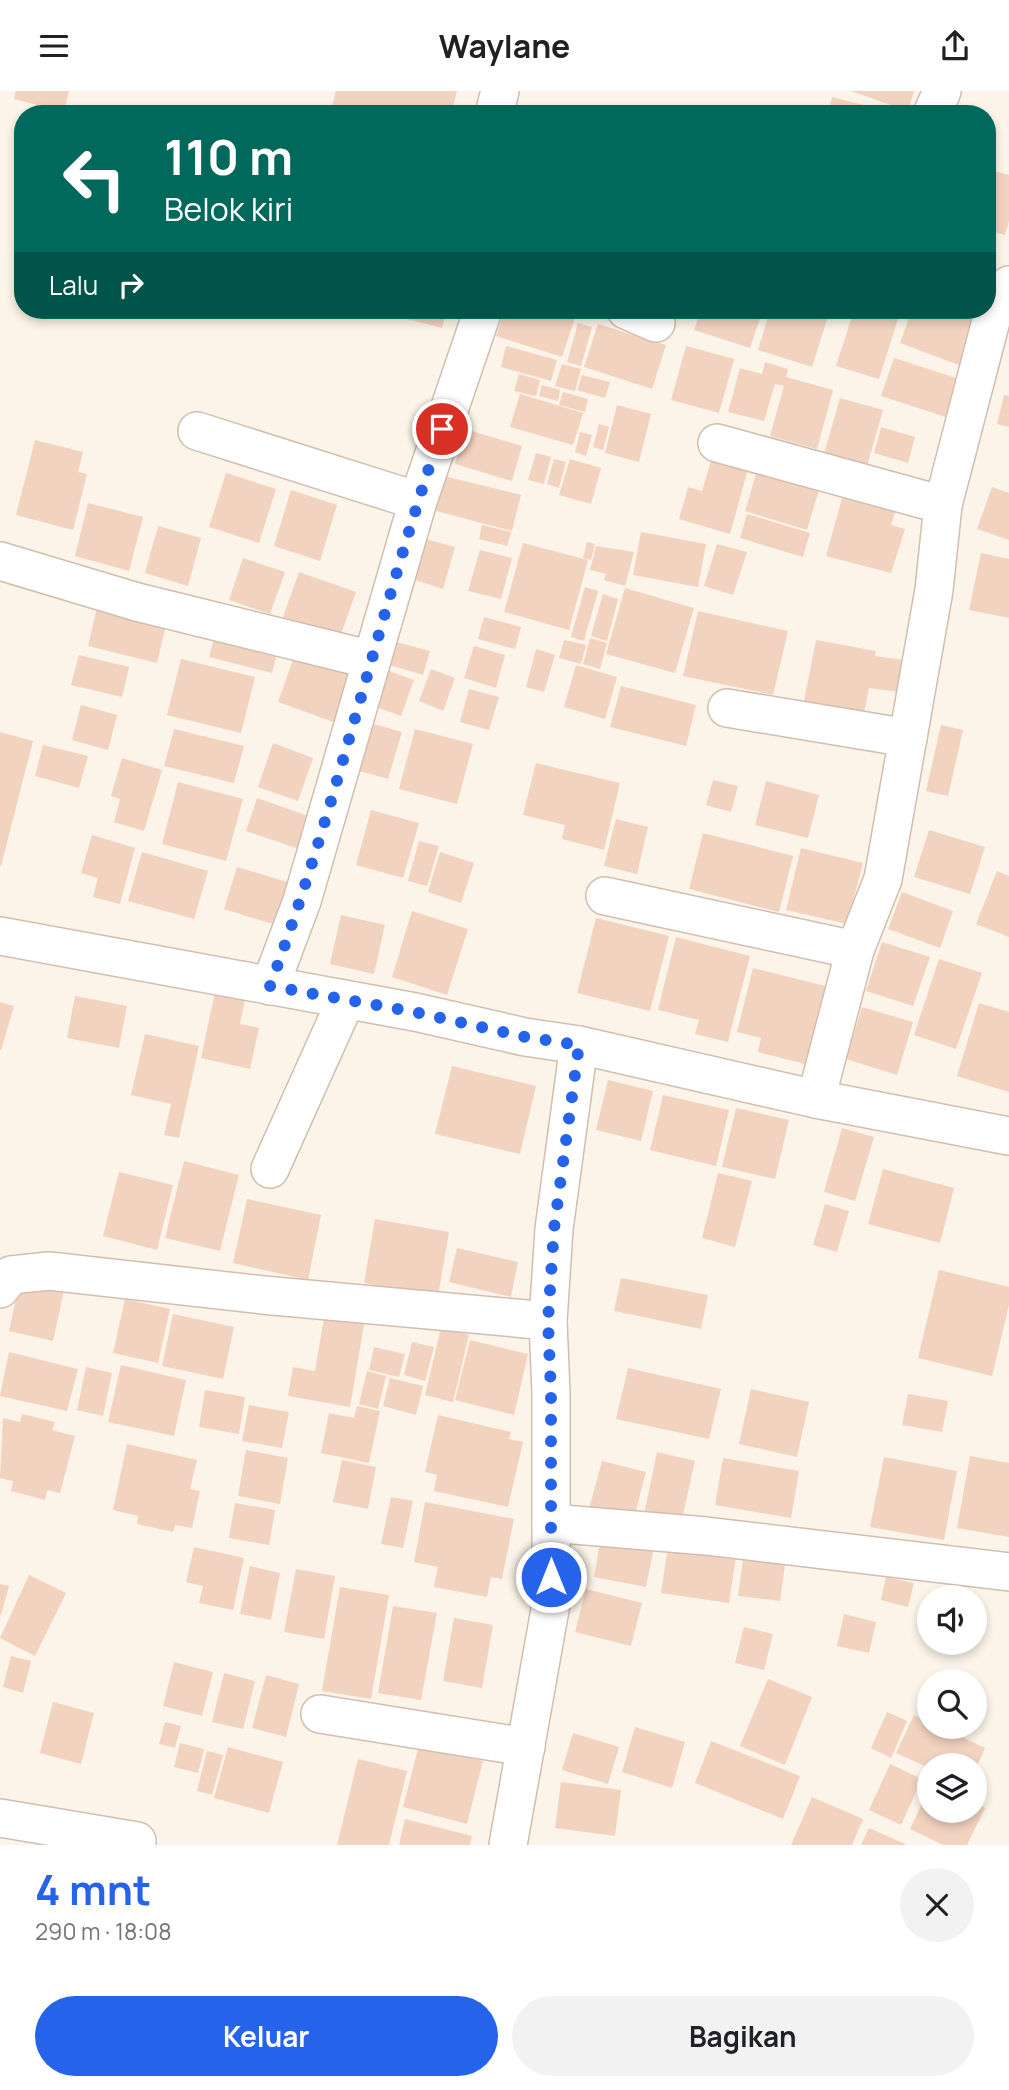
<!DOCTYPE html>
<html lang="id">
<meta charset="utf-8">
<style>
:root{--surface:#fff;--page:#f2f2f2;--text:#202124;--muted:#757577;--accent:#2563eb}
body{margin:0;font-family:Manrope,sans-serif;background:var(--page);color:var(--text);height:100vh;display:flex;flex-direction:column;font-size:26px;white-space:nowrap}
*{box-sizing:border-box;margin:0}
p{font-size:23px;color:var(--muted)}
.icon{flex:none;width:38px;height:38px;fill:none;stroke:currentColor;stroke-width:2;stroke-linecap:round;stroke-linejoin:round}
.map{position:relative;height:1754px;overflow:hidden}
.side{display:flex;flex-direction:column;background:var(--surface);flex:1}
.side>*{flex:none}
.hud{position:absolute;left:14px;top:14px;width:982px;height:214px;border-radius:28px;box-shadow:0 4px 10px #0003;background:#00695c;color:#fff;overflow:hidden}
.buttons{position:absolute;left:917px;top:1494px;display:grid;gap:14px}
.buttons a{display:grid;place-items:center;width:70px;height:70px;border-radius:50%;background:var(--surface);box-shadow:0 4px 10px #0003;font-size:35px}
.pin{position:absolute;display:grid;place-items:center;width:60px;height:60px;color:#fff;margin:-30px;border:4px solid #fff;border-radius:50%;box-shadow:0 2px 7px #0007}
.me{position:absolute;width:77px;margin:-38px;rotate:0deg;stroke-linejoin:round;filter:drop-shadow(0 0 5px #0008)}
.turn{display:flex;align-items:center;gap:24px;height:147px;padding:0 35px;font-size:32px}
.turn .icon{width:91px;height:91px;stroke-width:2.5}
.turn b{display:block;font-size:49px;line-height:60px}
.then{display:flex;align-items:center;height:66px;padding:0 35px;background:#0003;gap:14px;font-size:26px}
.round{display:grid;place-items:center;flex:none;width:74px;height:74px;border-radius:37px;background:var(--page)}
.overview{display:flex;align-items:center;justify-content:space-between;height:119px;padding:0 35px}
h1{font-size:42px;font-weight:700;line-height:52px;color:var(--accent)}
.cta{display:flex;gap:14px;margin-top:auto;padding:14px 35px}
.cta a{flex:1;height:80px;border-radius:42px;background:var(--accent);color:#fff;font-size:28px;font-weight:700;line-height:80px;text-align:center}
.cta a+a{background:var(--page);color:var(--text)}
header{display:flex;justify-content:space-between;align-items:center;height:91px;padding:0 35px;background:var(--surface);font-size:32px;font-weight:700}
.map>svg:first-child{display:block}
.building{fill:#f2d3c0}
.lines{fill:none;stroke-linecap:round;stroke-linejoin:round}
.street-casing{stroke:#d1beb0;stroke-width:40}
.street{stroke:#fff;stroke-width:37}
.route{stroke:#2563eb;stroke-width:12;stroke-dasharray:0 21.6}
</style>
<header><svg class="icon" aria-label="menu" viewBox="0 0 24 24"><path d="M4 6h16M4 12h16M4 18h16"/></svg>Waylane<svg class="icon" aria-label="share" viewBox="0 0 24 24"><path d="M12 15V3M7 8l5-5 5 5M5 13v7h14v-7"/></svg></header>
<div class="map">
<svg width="1009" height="1754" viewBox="0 0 1009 1754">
<rect width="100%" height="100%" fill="#fcf4e8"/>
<g class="building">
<path d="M16 0H69L64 21 14 8Z"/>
<path d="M336 0H457L451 23H357L332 16Z"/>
<path d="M851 0H914L908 20Z"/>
<path d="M832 6 887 20 886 23H828Z"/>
<path d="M987 78 1009 84V130L1005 144 987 139Z"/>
<path d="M394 219H447L442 237 392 224Z"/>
<path d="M505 219H549L575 227 562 266 496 245Z"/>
<path d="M701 219H763L750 257 694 239Z"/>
<path d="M770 219H830L812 276 758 259Z"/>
<path d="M854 219H868L898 228 879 288 836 275Z"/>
<path d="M912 219H962L983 226 964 276 900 252Z"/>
<path d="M578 232 592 236 581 275 567 271Z"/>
<path d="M598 233 666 254 652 298 584 276Z"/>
<path d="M506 255 557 269 551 290 501 276Z"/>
<path d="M686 255 734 268 719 322 671 309Z"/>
<path d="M894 267 959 288 946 326 881 305Z"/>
<path d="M765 271 788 278 786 286 833 299 817 358 770 345 784 295 775 293 764 330 728 321 740 277 762 283Z"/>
<path d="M562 273 581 278 575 300 555 295Z"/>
<path d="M519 283 540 289 536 305 514 300Z"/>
<path d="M582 284 610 291 605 307 577 299Z"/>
<path d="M542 294 560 299 558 310 539 305Z"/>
<path d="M563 301 588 308 585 321 559 314Z"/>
<path d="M520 303 583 322 573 354 510 336Z"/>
<path d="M1004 304 1009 305V336L997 333Z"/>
<path d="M840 307 883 319 865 382 822 370Z"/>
<path d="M617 314 651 323 639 371 605 362Z"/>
<path d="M599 333 609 336 603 359 593 356Z"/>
<path d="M881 336 915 346 908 372 874 362Z"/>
<path d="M465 338 522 355 512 390 455 373Z"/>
<path d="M580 341 592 344 586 365 575 361Z"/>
<path d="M35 349 83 361 78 381 87 383 73 439 16 424Z"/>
<path d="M536 362 551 366 544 393 528 389Z"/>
<path d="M713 363 749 375 730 443 679 428 688 396 702 400Z"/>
<path d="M554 368 566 371 559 397 547 393Z"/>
<path d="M570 368 601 377 591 413 559 404Z"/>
<path d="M760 370 822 389 807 439 745 420Z"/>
<path d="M226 382 276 398 259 452 209 436Z"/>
<path d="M444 385 521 404 512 440 436 420Z"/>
<path d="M992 396 1009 402V449L977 438Z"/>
<path d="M291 399 337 414 320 470 274 455Z"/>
<path d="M844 400 897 415 891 434 905 438 891 482 826 465Z"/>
<path d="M88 412 143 426 129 480 75 465Z"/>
<path d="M747 423 810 442 803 466 740 447Z"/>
<path d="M482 434 511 441 507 455 479 448Z"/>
<path d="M158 435 201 447 188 495 145 482Z"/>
<path d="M641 441 706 453 698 496 633 484Z"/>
<path d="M418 446 455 456 443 498 406 486Z"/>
<path d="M587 451 595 453 591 469 583 467Z"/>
<path d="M523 452 588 469 569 539 504 521Z"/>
<path d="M717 453 747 461 733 504 704 495Z"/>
<path d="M596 455 634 461 625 495 604 489 606 483 590 479Z"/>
<path d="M480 459 512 467 501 508 468 500Z"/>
<path d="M981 462 1009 468V527L969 519Z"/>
<path d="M243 467 285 481 270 523 229 509Z"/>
<path d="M299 481 356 501 340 546 283 526Z"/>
<path d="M585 496 598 500 584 550 571 546Z"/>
<path d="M625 497 694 517 675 582 606 563Z"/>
<path d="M603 503 618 508 607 550 591 545Z"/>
<path d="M100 504 169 522 157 572 88 555Z"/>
<path d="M698 520 788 540 773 604 683 585Z"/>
<path d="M484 526 521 536 515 558 478 548Z"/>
<path d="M217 535 280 550 272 582 209 566Z"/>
<path d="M590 547 607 552 600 578 583 573Z"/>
<path d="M389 549 430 560 423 584 383 572Z"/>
<path d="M564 549 586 554 581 573 559 567Z"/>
<path d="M816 549 876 560 875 565 904 569 899 601 869 597 863 627 803 615Z"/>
<path d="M474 555 505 564 496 597 464 587Z"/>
<path d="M536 558 555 564 544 601 526 596Z"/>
<path d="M296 560 357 582 339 633 278 611Z"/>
<path d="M79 564 129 576 122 606 71 594Z"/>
<path d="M181 568 255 586 241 642 167 624Z"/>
<path d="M576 574 617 586 605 628 564 616Z"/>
<path d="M378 576 414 589 401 625 365 612Z"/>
<path d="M431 578 455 587 443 620 419 610Z"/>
<path d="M621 595 696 614 686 655 610 636Z"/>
<path d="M469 598 499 606 489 639 460 631Z"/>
<path d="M81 614 117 624 108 659 72 649Z"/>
<path d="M363 630 402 641 388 688 349 677Z"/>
<path d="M941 634 963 639 948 705 926 700Z"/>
<path d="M174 638 244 655 234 692 164 675Z"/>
<path d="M415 638 473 653 457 713 399 698Z"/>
<path d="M0 641 33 650 1 775H0Z"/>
<path d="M273 652 313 667 298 710 258 696Z"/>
<path d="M43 654 88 665 79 697 35 685Z"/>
<path d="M122 667 162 679 144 740 114 731 120 708 111 705Z"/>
<path d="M536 672 620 692 604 759 562 748 565 734 523 724Z"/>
<path d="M713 689 738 695 731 721 706 714Z"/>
<path d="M766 690 819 704 808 747 755 734Z"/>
<path d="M178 691 243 708 226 770 162 753Z"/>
<path d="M257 707 311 726 299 758 246 740Z"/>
<path d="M371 719 419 732 403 787 356 774Z"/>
<path d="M616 728 648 736 637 783 604 775Z"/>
<path d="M929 739 985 756 970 803 914 786Z"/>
<path d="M703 742 793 765 779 821 689 798Z"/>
<path d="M92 744 135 757 120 813 93 806 98 787 81 782Z"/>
<path d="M419 750 439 755 427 795 408 790Z"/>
<path d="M801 757 863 772 847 833 786 819Z"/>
<path d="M142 761 208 780 194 828 128 810Z"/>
<path d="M440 761 474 772 461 812 428 801Z"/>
<path d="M237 776 291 792 279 835 224 818Z"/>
<path d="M997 780 1009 785V846L976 833Z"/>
<path d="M902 801 953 820 940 857 888 838Z"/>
<path d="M412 820 468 838 447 904 392 886Z"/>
<path d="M341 824 385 834 374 883 330 873Z"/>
<path d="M596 827 669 845 650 920 577 902Z"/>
<path d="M676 846 750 865 728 951 695 943 699 929 658 919Z"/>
<path d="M882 851 930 866 913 915 866 900Z"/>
<path d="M939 868 982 882 956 958 914 944Z"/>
<path d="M753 877 829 896 809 974 758 961 761 947 737 941Z"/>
<path d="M215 901 245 908 240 933 259 937 250 978 201 967Z"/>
<path d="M75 905 127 915 119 957 67 947Z"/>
<path d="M0 911 14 915 1 959H0Z"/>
<path d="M979 912 1009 921V1001L957 985Z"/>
<path d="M862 916 913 931 897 984 846 968Z"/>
<path d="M145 943 199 955 179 1047 164 1044 171 1013 131 1004Z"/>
<path d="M452 975 536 995 520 1063 435 1043Z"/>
<path d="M608 989 653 1000 641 1050 596 1039Z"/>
<path d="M663 1004 729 1019 716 1075 650 1059Z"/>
<path d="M736 1017 789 1029 775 1088 722 1076Z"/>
<path d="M842 1037 874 1046 855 1110 824 1101Z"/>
<path d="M184 1070 239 1084 220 1160 165 1147Z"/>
<path d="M883 1078 954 1097 940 1152 868 1133Z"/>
<path d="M119 1081 173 1094 157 1159 103 1145Z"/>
<path d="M718 1082 752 1090 735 1156 702 1147Z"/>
<path d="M247 1108 321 1124 308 1189 233 1172Z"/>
<path d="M825 1113 849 1120 837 1161 813 1154Z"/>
<path d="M375 1128 449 1141 438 1205 364 1192Z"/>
<path d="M457 1157 518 1171 511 1206 449 1191Z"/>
<path d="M939 1179 1009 1196V1214L992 1285 918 1267Z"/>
<path d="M21 1185 65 1195 53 1250 9 1240Z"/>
<path d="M621 1187 708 1204 701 1238 614 1220Z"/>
<path d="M125 1208 170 1218 158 1272 113 1262Z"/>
<path d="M325 1221 365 1228 350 1316 288 1305 293 1276 315 1280Z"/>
<path d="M173 1223 234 1236 223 1288 162 1275Z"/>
<path d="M441 1237 469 1244 453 1311 425 1304Z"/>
<path d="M470 1249 528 1263 514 1324 455 1309Z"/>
<path d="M412 1251 434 1256 425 1290 404 1284Z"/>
<path d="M374 1256 405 1263 399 1286 369 1279Z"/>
<path d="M9 1261 78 1278 67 1320 0 1305Z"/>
<path d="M121 1274 186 1289 174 1345 108 1331Z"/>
<path d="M86 1276 112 1282 103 1325 77 1319Z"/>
<path d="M628 1277 721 1298 709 1348 616 1328Z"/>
<path d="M367 1280 386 1285 378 1318 359 1313Z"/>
<path d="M390 1287 423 1295 416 1324 383 1315Z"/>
<path d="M751 1298 809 1311 797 1366 739 1353Z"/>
<path d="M205 1299 245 1306 239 1343 199 1336Z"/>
<path d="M908 1303 948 1310 942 1341 902 1334Z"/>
<path d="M249 1314 289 1321 282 1357 242 1350Z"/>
<path d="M357 1315 380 1320 369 1372 321 1362 329 1322 354 1327Z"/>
<path d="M22 1323 55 1331 52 1339 75 1345 60 1402 47 1399 45 1409 11 1400 13 1390 0 1387 3 1327 20 1331Z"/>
<path d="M438 1324 511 1341 509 1348 523 1351 508 1416 434 1400 437 1384 425 1381Z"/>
<path d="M127 1353 197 1369 190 1398 200 1400 192 1437 175 1434 173 1441 137 1433 138 1425 113 1419Z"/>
<path d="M246 1359 288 1367 280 1413 238 1405Z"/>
<path d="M657 1361 695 1370 681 1432 644 1423Z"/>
<path d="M970 1365 1009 1372V1446L957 1437Z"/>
<path d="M884 1366 957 1380 944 1449 870 1436Z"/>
<path d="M723 1367 799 1380 791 1427 715 1414Z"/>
<path d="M342 1369 376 1376 368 1418 333 1411Z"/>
<path d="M602 1370 646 1381 633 1430 589 1418Z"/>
<path d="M391 1406 413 1410 403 1457 381 1453Z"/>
<path d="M425 1411 514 1428 502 1488 491 1486 487 1506 434 1496 438 1476 414 1471Z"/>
<path d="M235 1412 275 1419 269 1454 229 1447Z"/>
<path d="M601 1446 654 1456 646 1496 594 1486Z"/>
<path d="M669 1449 737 1459 729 1512 661 1502Z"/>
<path d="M194 1456 244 1467 233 1519 199 1512 203 1495 186 1491Z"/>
<path d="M744 1461 786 1466 780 1510 738 1505Z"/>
<path d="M250 1475 280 1482 271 1529 240 1523Z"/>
<path d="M296 1478 335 1485 324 1548 284 1541Z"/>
<path d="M29 1484 66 1502 35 1565 0 1547Z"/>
<path d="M886 1486 914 1492 908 1516 881 1509Z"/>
<path d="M0 1493 9 1495 1 1524H0Z"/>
<path d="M943 1495 975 1502 974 1507H940Z"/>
<path d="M340 1496 389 1504 371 1608 322 1600Z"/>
<path d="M586 1498 642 1512 631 1555 575 1541Z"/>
<path d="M393 1515 437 1522 421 1609 378 1602Z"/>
<path d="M844 1523 876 1531 869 1562 837 1555Z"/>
<path d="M454 1527 493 1534 482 1597 443 1590Z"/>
<path d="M744 1536 773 1543 764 1579 735 1572Z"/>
<path d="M11 1565 31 1570 23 1602 3 1596Z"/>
<path d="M174 1571 213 1581 202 1625 163 1615Z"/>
<path d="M224 1582 255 1590 243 1638 212 1631Z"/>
<path d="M266 1584 299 1593 286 1646 252 1637Z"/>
<path d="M768 1588 812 1606 785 1674 740 1655Z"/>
<path d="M53 1611 94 1622 81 1673 40 1662Z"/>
<path d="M887 1621 907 1630 891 1667 871 1657Z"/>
<path d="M914 1624 929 1631V1636H940L985 1657 977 1675H929V1677L896 1662Z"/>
<path d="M165 1631 181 1635 175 1657 159 1653Z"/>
<path d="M635 1636 685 1651 672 1697 622 1681Z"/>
<path d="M573 1642 619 1656 608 1693 562 1679Z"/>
<path d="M711 1650 800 1685 783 1728 695 1692Z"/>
<path d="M180 1652 204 1658 198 1682 174 1676Z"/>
<path d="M419 1654 483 1670 467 1733 403 1716Z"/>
<path d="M228 1656 283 1671 269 1722 214 1707Z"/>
<path d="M207 1660 223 1664 212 1704 197 1700Z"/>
<path d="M358 1668 407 1680 389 1754H337Z"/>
<path d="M890 1673 922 1688 901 1734 869 1719Z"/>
<path d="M561 1691 621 1699 615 1745 555 1737Z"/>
<path d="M929 1698V1720H975V1712L985 1717 967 1754H943L910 1738Z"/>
<path d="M812 1706 863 1728 852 1754H791Z"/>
<path d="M405 1728 472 1745 470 1754H399Z"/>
<path d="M869 1737 907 1754H861Z"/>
</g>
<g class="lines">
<defs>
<g id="street">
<path d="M494 23 500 0"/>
<path d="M932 23 942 0"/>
<path d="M626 219 656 232"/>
<path d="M197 340 418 410"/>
<path d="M717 352 943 414"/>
<path d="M0 470 137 511 372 569"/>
<path d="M727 617 908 647"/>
<path d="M605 805 855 859"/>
<path d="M0 845 415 921 525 946 579 954 816 1008 1009 1045"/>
<path d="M270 895 302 810 418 410 483 219"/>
<path d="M816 1008 855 859 883 788 934 499 943 414 993 222 1000 204 1009 194"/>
<path d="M270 1078 346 909"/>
<path d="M0 1198 11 1184 49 1180 263 1204 548 1230"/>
<path d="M551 1432 706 1445 1009 1481"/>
<path d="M320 1623 526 1656"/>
<path d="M0 1727 137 1750"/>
<path d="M508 1754 551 1513V1302L548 1230 554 1138 579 954"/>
</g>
</defs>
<use href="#street" class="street-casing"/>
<use href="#street" class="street"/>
</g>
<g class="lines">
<path class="route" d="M442 338C379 522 338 713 270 895L415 921 525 946 579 954 554 1138 548 1230 551 1302V1486"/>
</g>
</svg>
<div class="buttons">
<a><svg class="icon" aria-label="sound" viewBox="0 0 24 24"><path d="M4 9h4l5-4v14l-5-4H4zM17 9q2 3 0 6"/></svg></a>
<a><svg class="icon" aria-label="search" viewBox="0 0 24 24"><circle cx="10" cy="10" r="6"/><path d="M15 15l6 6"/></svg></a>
<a><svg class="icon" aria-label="layers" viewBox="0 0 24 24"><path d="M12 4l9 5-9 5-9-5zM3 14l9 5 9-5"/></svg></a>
</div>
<div class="pin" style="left:442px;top:338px;background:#d93025"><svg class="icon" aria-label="arrive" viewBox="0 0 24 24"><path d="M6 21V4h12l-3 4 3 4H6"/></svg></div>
<svg class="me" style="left:551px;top:1486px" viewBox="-20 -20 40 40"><circle r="17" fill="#2563eb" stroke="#fff" stroke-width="3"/><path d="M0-11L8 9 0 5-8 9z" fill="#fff"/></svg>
<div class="hud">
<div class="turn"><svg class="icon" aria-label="left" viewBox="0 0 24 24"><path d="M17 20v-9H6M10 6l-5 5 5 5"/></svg><div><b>110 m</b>Belok kiri</div></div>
<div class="then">Lalu<svg class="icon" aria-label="right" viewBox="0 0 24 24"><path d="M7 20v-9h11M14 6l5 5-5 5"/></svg></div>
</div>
</div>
<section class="side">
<div class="overview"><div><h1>4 mnt</h1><p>290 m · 18:08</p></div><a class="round"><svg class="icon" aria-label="close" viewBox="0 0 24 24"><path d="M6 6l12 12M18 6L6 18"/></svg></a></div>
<div class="cta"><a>Keluar</a><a>Bagikan</a></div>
</section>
